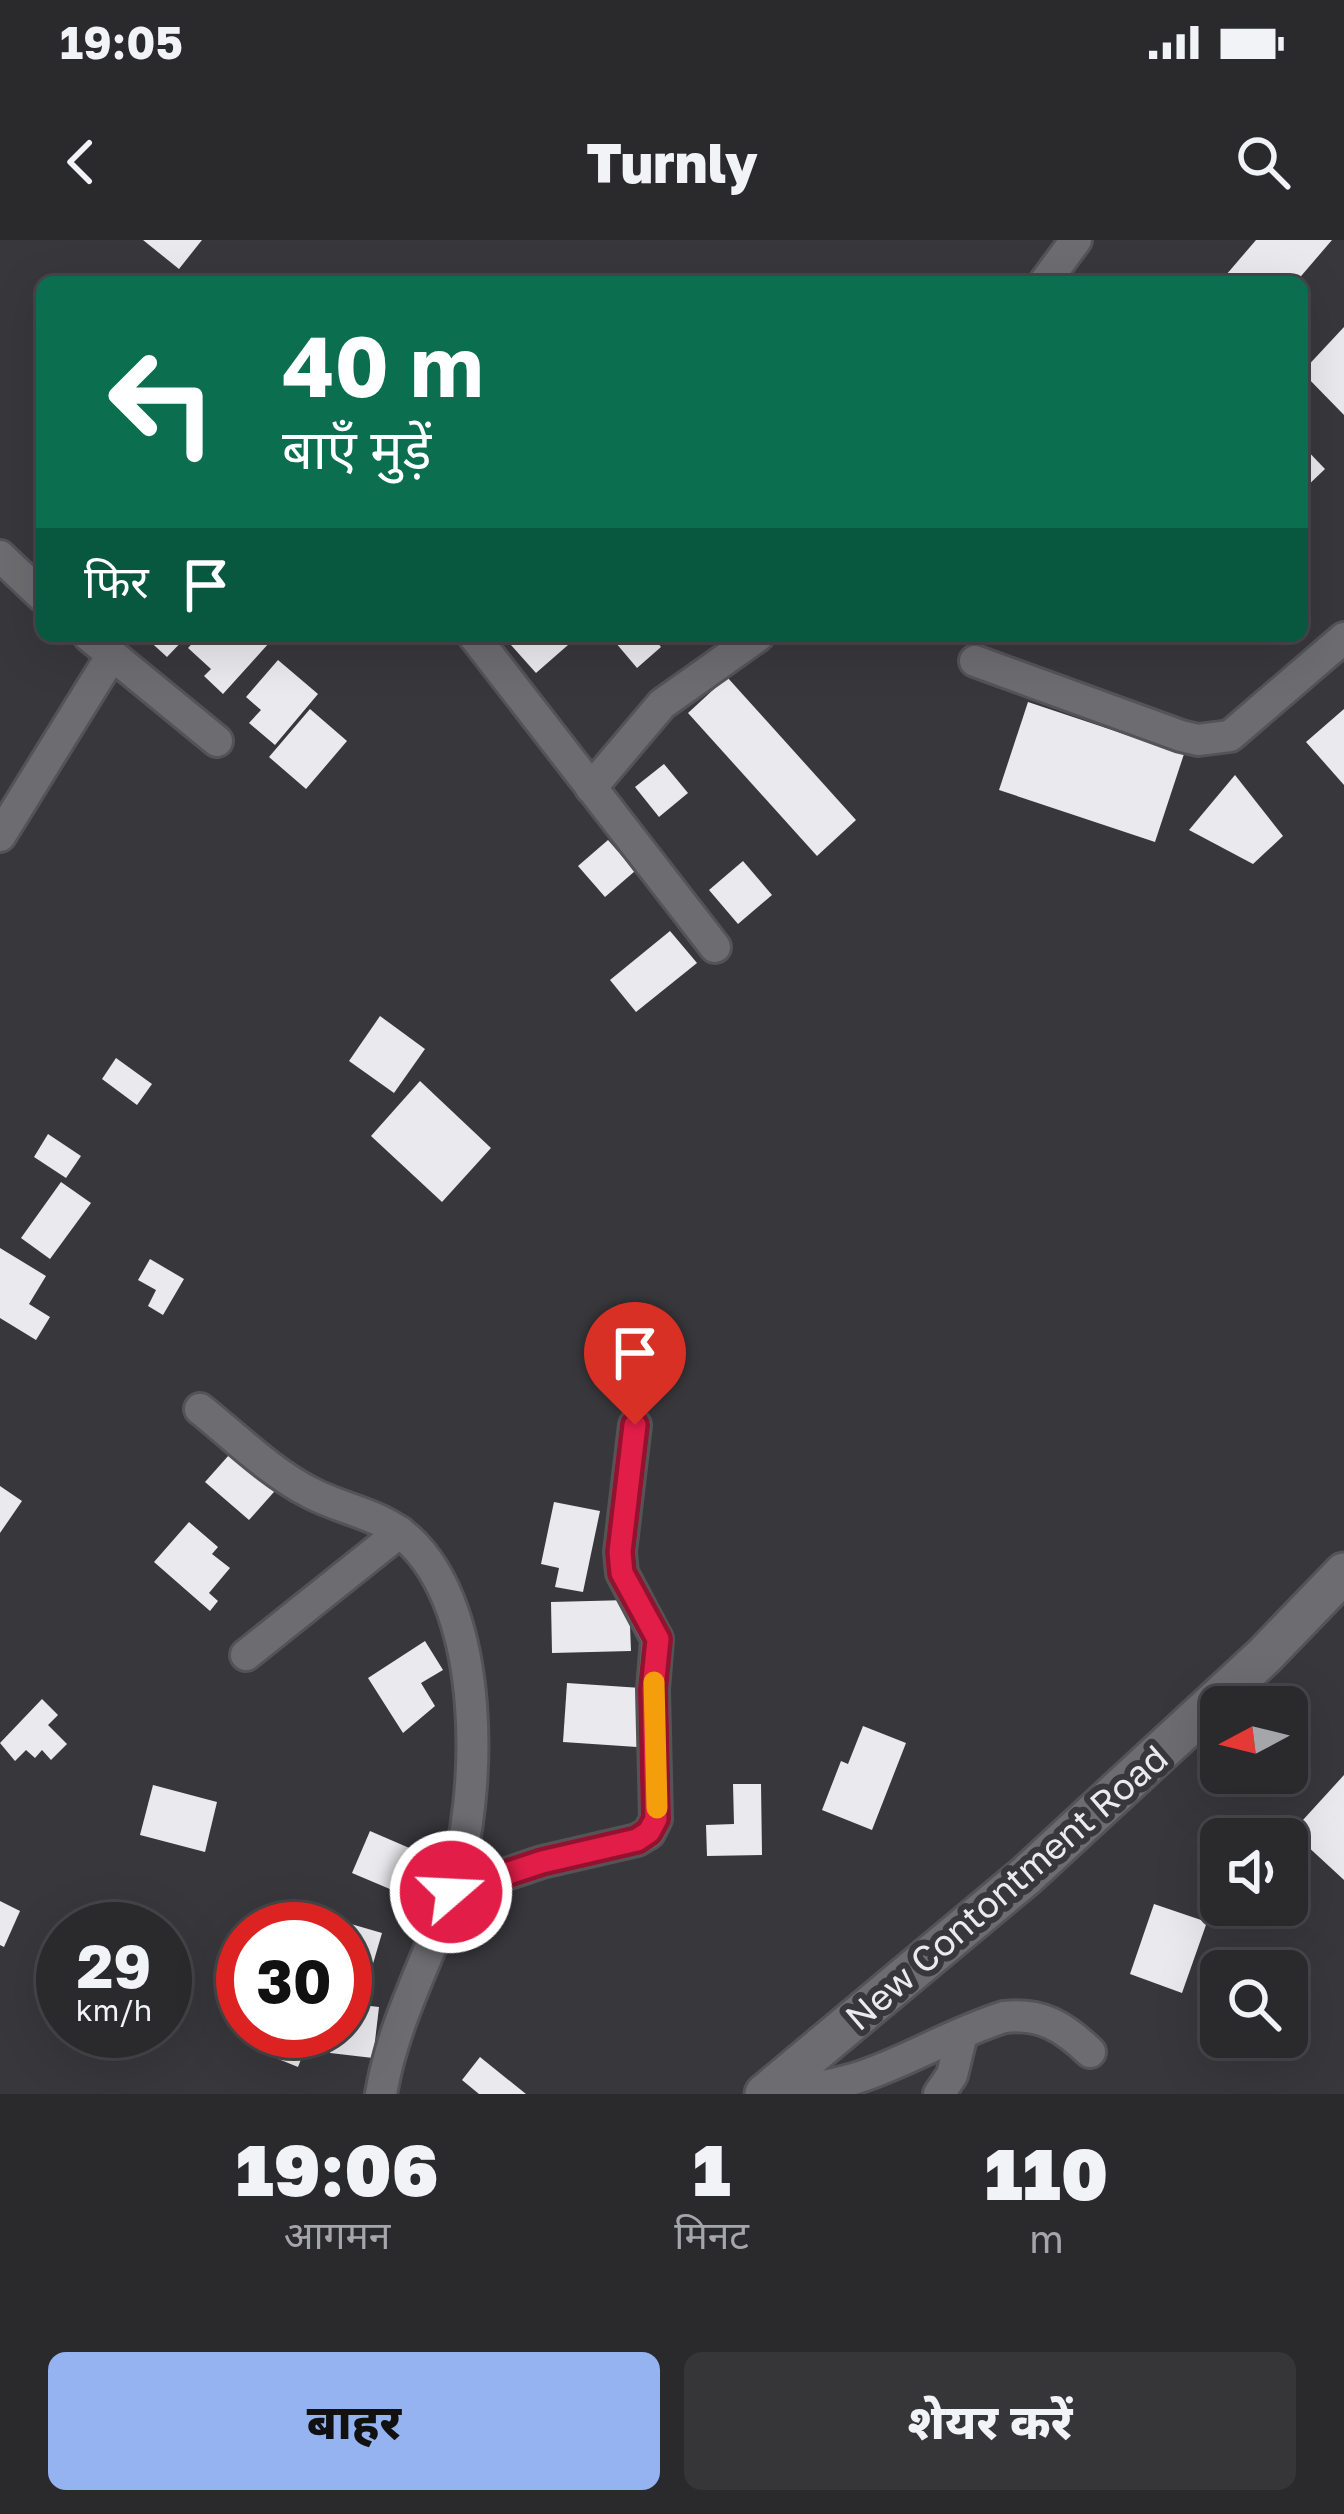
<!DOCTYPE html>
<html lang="hi">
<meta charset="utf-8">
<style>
:root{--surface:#2a292c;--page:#363538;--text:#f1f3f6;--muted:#a5a6a9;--line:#464548;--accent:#95b2f1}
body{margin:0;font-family:"Golos Text","Noto Sans Devanagari",sans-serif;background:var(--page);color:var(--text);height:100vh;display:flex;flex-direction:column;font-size:45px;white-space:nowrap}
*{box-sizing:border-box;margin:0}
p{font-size:39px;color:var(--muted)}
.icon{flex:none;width:66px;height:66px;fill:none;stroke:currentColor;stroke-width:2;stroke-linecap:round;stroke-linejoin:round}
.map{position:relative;height:1854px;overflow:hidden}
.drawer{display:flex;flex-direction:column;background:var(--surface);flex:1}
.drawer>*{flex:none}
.top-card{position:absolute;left:36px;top:36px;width:1272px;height:366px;border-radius:18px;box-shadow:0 12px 48px #0002,0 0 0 3px var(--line);background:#0b6e4f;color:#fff;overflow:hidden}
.needle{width:78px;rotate:263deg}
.fabs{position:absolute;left:1200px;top:1446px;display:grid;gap:24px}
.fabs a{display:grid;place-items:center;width:108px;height:108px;border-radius:18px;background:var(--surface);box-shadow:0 12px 48px #0002,0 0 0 3px var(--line);font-size:60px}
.speed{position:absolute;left:36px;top:1662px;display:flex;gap:24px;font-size:60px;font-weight:700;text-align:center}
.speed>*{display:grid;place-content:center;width:156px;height:156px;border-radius:50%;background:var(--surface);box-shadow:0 12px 48px #0002,0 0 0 3px var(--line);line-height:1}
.speed small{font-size:30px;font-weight:400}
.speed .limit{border:18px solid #d22;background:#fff;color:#111}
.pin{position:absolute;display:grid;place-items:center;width:102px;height:102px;color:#fff;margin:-123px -51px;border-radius:50% 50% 50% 0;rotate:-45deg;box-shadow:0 0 12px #0007}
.pin .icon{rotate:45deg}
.me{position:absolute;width:132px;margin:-66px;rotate:71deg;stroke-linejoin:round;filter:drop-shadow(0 0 9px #0008)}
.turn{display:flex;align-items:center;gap:42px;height:252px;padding:0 48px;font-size:54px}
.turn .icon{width:156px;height:156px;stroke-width:2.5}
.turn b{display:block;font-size:84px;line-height:102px}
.then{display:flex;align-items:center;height:114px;padding:0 48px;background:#0003;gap:24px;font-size:45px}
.eta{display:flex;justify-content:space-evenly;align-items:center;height:204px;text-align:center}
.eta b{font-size:72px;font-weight:800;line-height:84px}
.button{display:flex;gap:24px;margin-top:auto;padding:24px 48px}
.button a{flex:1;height:138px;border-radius:18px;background:var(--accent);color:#111;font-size:48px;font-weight:800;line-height:138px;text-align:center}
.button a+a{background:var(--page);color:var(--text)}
.status{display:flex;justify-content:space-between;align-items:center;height:84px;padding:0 60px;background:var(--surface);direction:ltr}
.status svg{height:33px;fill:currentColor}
header{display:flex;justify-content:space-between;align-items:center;height:156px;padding:0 48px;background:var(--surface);font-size:54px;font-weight:800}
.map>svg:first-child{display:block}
.building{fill:#eae9ee}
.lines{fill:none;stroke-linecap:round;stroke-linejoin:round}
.minor-casing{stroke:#545457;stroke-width:36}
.tertiary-casing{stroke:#545457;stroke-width:45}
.minor{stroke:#6d6c70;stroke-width:30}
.tertiary{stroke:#6d6c70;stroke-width:39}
.route-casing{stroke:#92132f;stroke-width:30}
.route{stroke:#e11d48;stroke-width:21}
.slow{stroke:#f59e0b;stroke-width:21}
.labels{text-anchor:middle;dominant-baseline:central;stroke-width:12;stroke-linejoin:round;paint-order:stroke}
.street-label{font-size:36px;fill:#ebebed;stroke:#38373b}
</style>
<div class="status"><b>19:05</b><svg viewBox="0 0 49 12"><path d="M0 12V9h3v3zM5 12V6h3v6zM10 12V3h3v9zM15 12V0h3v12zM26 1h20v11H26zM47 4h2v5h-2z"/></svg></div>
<header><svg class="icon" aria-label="back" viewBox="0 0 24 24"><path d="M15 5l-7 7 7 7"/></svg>Turnly<svg class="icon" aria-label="search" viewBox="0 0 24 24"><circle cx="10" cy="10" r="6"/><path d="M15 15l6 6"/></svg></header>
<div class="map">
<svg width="1344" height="1854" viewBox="0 0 1344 1854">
<rect width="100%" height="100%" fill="#38373b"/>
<g class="building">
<path d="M143 0H202L179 29Z"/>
<path d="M1256 0H1332L1296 42H1220Z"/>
<path d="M1344 87V175L1302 132Z"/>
<path d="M1302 205 1325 229 1302 251Z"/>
<path d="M144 396H187L167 417Z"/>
<path d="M199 396H261L269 403 223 454 204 436 211 429 188 408Z"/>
<path d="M522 396H559L568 405 536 433 511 405Z"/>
<path d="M610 396H652L661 407 637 428Z"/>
<path d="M278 420 318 454 275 505 249 483 261 470 246 457Z"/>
<path d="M727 437 856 580 817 616 688 473Z"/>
<path d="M1028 462 1184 514 1155 602 999 550Z"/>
<path d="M310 469 347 501 306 549 269 517Z"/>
<path d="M1344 469V545L1306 502Z"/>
<path d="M664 524 688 553 659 577 635 547Z"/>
<path d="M1235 535 1283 596 1253 624 1189 590Z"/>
<path d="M608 600 635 631 605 657 578 626Z"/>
<path d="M743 621 772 655 738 684 709 650Z"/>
<path d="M670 691 697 723 636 772 610 740Z"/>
<path d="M380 776 425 809 394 853 349 821Z"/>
<path d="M116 818 152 844 137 865 102 839Z"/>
<path d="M420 841 491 908 442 962 371 896Z"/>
<path d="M48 894 81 916 66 938 34 917Z"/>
<path d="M61 942 91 963 50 1019 21 998Z"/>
<path d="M0 1008 46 1036 29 1064 50 1077 36 1100 0 1078Z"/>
<path d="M150 1019 184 1039 163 1075 148 1066 156 1050 138 1040Z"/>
<path d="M237 1206 281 1244 249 1280 205 1242Z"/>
<path d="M0 1246 22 1261 0 1293Z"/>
<path d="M554 1262 600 1271 583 1352 555 1347 559 1328 541 1324Z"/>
<path d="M189 1282 218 1307 212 1314 230 1328 209 1353 218 1361 210 1371 154 1322Z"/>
<path d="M629 1360 631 1411 552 1413 551 1362Z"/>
<path d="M425 1401 443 1430 421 1443 435 1466 403 1493 368 1438Z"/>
<path d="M567 1443 641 1448 637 1507 563 1502Z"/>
<path d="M42 1459 58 1475 48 1485 67 1504 51 1520 42 1510 35 1518 26 1510 15 1521 0 1503Z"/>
<path d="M863 1486 906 1503 872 1590 822 1570 841 1521 848 1524Z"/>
<path d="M1344 1535V1640L1292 1592Z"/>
<path d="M733 1544H761L762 1615 707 1616 706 1585 734 1584Z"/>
<path d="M153 1545 217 1562 205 1612 140 1595Z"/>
<path d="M370 1591 421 1613 404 1655 352 1633Z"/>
<path d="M0 1661 20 1671 4 1707 0 1705Z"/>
<path d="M1154 1664 1207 1682 1182 1753 1130 1734Z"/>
<path d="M320 1675 382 1693 365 1751 345 1745V1689H316Z"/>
<path d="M345 1763 379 1767 373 1818 330 1813 333 1791H345Z"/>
<path d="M264 1791H312L298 1827 256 1810Z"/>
<path d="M480 1817 526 1854H479L462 1840Z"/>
</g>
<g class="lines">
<defs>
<g id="minor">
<path d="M1045 42 1076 0"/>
<path d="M0 316 42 356"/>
<path d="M89 396 217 501"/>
<path d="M474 396 715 707"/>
<path d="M975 421 1181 496 1198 500 1230 496 1344 398"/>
<path d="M591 548 662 464 758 396"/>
<path d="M0 596 112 415"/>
<path d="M200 1169C235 1197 270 1232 309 1252 342 1270 379 1273 408 1299 487 1371 482 1554 453 1647 430 1719 394 1777 381 1854"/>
<path d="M246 1415 400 1292"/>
<path d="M451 1653 542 1622 637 1600 649 1593 656 1579 653 1449 657 1399 622 1333 620 1312 635 1185"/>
<path d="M770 1849C867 1854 919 1804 1004 1777 1041 1773 1063 1786 1090 1812"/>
<path d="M939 1854 952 1835 962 1794"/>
</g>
<path id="tertiary" d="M765 1854 1027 1635 1264 1416 1344 1333"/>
</defs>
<use href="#minor" class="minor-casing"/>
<use href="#tertiary" class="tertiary-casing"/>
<use href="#minor" class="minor"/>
<use href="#tertiary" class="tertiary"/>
</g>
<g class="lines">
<defs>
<path id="route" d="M451 1652 542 1622 637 1600 649 1592 656 1579 653 1449 658 1399 622 1333 620 1312 635 1185"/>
</defs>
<use href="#route" class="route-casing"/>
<use href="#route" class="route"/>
<path class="slow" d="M654 1442 657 1568"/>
</g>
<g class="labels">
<g class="street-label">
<text transform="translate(1006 1647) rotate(-41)">New Contontment Road</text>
</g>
</g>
</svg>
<div class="fabs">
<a><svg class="needle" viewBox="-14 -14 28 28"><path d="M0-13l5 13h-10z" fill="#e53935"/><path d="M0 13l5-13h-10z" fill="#a5a6a9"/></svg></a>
<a><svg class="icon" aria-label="sound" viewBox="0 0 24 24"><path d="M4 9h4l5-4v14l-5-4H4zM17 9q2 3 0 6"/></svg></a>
<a><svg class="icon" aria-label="search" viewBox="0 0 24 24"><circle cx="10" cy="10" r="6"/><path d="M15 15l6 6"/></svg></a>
</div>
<div class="speed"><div>29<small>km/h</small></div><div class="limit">30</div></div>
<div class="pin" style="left:635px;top:1185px;background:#d93025"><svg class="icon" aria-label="arrive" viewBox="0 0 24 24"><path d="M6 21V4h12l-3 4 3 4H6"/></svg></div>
<svg class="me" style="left:451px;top:1652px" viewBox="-20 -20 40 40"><circle r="17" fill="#e11d48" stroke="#fff" stroke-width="3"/><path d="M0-11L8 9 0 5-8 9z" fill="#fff"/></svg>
<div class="top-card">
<div class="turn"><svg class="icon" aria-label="left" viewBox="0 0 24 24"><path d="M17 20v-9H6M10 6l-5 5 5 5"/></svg><div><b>40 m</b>बाएँ मुड़ें</div></div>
<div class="then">फिर<svg class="icon" aria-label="arrive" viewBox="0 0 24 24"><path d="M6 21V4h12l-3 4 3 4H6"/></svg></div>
</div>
</div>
<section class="drawer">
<div class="eta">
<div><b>19:06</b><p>आगमन</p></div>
<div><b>1</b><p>मिनट</p></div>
<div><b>110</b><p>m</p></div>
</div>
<div class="button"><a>बाहर</a><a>शेयर करें</a></div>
</section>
